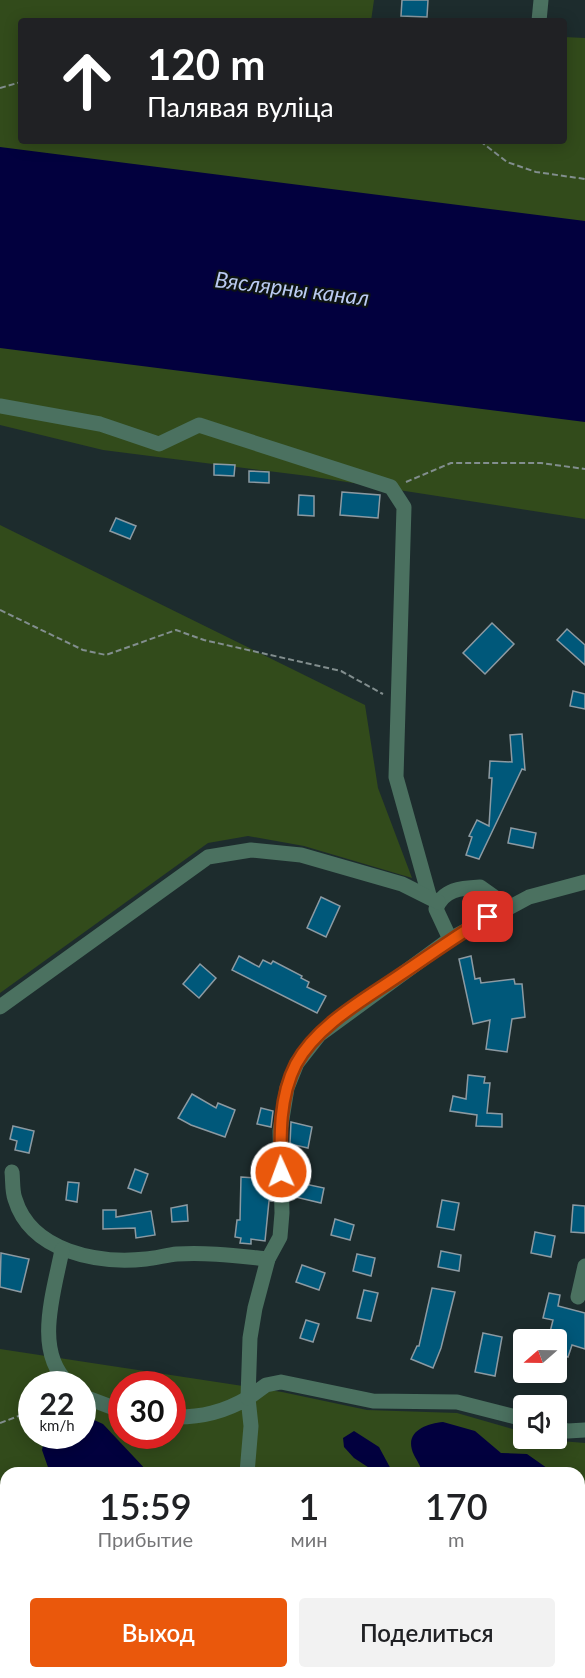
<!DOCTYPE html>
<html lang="ru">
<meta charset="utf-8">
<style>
:root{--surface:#fff;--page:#f2f2f2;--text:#202124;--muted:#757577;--accent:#ea580c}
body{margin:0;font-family:Lato,sans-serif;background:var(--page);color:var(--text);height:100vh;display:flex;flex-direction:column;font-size:22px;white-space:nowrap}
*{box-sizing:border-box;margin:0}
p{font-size:20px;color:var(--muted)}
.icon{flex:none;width:33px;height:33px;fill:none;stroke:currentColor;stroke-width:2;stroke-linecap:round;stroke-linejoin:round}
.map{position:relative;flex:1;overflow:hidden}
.drawer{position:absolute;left:0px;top:1467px;width:585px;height:212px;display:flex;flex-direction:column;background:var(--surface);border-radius:18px 18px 0 0;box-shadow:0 3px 15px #0003}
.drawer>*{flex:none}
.hud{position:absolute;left:18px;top:18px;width:549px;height:126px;border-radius:6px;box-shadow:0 3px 15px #0003;background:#202124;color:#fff;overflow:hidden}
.needle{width:39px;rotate:250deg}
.tools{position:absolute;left:513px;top:1329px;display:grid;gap:12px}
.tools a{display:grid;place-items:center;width:54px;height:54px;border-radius:6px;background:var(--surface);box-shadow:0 3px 15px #0003;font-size:30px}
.speed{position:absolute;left:18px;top:1371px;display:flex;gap:12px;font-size:30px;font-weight:700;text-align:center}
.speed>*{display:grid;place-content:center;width:78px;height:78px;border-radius:50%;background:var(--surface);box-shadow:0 3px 15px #0003;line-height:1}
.speed small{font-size:15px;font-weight:400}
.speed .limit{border:9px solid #d22;background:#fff;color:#111}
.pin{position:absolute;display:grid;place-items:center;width:51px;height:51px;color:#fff;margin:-26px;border-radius:12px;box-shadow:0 3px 9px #0006}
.me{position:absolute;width:66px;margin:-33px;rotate:358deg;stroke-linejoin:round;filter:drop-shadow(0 0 4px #0008)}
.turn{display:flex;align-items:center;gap:21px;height:126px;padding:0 30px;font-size:27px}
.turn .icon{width:78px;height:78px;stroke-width:2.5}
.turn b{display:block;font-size:42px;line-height:51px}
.eta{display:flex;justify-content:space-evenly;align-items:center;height:102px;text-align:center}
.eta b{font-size:36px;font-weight:600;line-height:42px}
.button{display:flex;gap:12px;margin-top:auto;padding:12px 30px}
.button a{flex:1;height:69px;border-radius:6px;background:var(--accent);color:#fff;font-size:24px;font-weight:600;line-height:69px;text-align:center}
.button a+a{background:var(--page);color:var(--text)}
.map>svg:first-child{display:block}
.green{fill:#324b1b;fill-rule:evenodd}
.water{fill:#02003e}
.building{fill:#00587a;stroke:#8c9aa2;stroke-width:1.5}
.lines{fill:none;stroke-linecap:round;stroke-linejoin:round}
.path{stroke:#828e8e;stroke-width:2;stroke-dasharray:6 3;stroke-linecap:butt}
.minor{stroke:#4b7160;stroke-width:15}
.route-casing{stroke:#983908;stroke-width:15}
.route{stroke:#ea580c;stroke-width:10}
.labels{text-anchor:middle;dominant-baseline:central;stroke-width:4.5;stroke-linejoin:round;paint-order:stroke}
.water-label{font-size:22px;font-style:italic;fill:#bbcbf2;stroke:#0d1313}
</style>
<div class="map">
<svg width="585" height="1678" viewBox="0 0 585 1678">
<rect width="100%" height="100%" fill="#1d2c2d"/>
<g class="green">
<path d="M0 0H374L371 21H21V141H564V37L585 38V519L308 476 103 450 0 425Z"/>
<path d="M0 525 365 705 378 788 412 878 304 846 248 836 208 843 0 993Z"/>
<path d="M0 1349 282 1392 367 1410 457 1413 523 1432 524 1438 585 1443V1678H0ZM32 1384H82V1436H32ZM122 1384H172V1436H122ZM6 1473H579V1672H6Z"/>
</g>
<g class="water">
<path d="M0 147 585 221V422L0 348Z"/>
<path d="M83 1415 103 1424 149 1473H50L42 1450 45 1436H82Z"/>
<path d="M443 1422 475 1431 501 1453 527 1454 554 1473H422C421 1466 417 1461 414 1455 403 1432 425 1424 443 1422Z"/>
<path d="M354 1431 379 1447 393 1473H377L354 1458 344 1447 343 1438Z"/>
<path d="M579 1493 585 1499V1594L579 1592Z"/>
</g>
<g class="building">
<path d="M402 0H428L427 17 401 16Z"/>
<path d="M214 464 235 465 234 476 214 475Z"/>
<path d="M249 471 269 472V483L249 482Z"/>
<path d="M342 492 380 495 378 518 340 515Z"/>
<path d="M299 495 314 496V516L298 515Z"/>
<path d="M116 518 136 526 130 539 110 531Z"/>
<path d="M492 623 514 644 485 674 463 653Z"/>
<path d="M567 629 585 645V665L557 640Z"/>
<path d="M573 691 585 694V709L570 706Z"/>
<path d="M522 734 525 770 522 769 479 859 466 855 472 837 469 836 477 820 489 826 492 778H489L490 761 512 762 510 735Z"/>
<path d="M511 828 536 833 533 848 508 843Z"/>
<path d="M321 897 340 906 326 937 307 928Z"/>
<path d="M239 956 259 967 263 960 271 964 273 961 302 976 301 978 309 982 307 987 326 996 317 1013 232 970Z"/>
<path d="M471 956 475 979 480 978 481 983 514 979 515 984H522L525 1017 512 1019 507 1052 486 1049 490 1020 473 1024 459 959Z"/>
<path d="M200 964 216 978 199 998 183 984Z"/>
<path d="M468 1075 485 1077 484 1083H490L487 1113 502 1114V1127L476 1126 477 1115 450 1111 453 1096 466 1099Z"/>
<path d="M192 1094 216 1108 218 1103 235 1110 225 1137 191 1125 178 1118Z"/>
<path d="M261 1108 273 1111 271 1127 257 1124Z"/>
<path d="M291 1122 312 1127 308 1148 290 1144Z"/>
<path d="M13 1126 34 1131 29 1153 15 1150 17 1141 10 1139Z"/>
<path d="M135 1169 148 1174 141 1193 128 1188Z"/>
<path d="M241 1177 271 1179 272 1201H269L265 1241 251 1239V1244L240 1243 241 1238 235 1237 237 1220H240Z"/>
<path d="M291 1181 324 1188 321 1203 291 1196Z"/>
<path d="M68 1182 79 1183 77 1202 66 1200Z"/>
<path d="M442 1200 459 1203 454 1230 437 1227Z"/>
<path d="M187 1205 188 1221 172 1222 171 1208Z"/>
<path d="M573 1205 585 1206V1233L571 1232Z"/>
<path d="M103 1210H116V1217L151 1211 155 1235 136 1238 135 1228 103 1229Z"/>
<path d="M335 1219 354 1225 350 1240 331 1235Z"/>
<path d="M535 1232 555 1236 551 1257 531 1253Z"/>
<path d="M441 1251 461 1255 459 1271 438 1267Z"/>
<path d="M1 1253 29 1259 21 1292 0 1287Z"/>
<path d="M357 1254 375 1258 371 1276 353 1271Z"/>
<path d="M302 1265 325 1273 319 1290 296 1282Z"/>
<path d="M432 1288 455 1292 441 1348 433 1368 411 1359 417 1346H419Z"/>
<path d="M364 1290 378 1293 371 1321 357 1318Z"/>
<path d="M549 1293 560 1295 558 1306 585 1313V1349L572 1345 568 1357 556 1354V1340H548L553 1320 543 1318Z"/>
<path d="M306 1320 319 1324 313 1342 300 1338Z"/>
<path d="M483 1333 502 1337 495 1376 475 1372Z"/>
</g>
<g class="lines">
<g class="path">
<path d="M0 88 21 82"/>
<path d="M480 141 507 162 536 172 585 179"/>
<path d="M406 482 451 463H541L585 469"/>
<path d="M0 610 83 650 106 655 176 630 204 640 341 671 383 694"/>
<path d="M0 1423 32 1411"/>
</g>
<g class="minor">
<path d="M539 21 541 0"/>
<path d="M0 406 100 424 159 444 199 425 391 487 404 507 396 777 429 895"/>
<path d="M450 939 436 909C443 889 461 888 480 887L507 906"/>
<path d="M0 1007 208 857 251 850 301 855 402 884 438 902"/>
<path d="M12 1172C13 1181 12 1191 15 1199 31 1252 98 1264 146 1259 156 1258 167 1255 177 1254 207 1252 238 1256 268 1259"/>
<path d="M62 1250C54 1292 33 1352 69 1384"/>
<path d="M578 1297 585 1266"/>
<path d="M82 1396 122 1411"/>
<path d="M172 1417C201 1418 224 1412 248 1398L251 1426 247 1473"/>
<path d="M524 1419 457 1402 373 1401 281 1382 266 1385 248 1398 250 1338 255 1308 268 1259 280 1237 282 1213 280 1131 287 1088 297 1063 319 1035 450 939 529 897 585 882"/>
<path d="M556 1428 568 1431 585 1430"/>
<path d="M230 1678V1672"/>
</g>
</g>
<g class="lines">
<defs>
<path id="route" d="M281 1172C280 1136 279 1097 296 1064 317 1025 365 999 400 975 430 955 457 935 488 917"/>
</defs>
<use href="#route" class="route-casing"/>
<use href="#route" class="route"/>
</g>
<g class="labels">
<g class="water-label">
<text transform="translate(292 288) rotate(7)">Вяслярны канал</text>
</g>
</g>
</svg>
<div class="tools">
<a><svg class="needle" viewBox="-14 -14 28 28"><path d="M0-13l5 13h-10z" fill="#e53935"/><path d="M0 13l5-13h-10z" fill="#757577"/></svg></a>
<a><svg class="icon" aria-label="sound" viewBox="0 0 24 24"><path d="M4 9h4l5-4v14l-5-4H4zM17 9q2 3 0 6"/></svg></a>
</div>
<div class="speed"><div>22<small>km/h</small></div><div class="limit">30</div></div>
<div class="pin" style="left:488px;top:917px;background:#d93025"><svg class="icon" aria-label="arrive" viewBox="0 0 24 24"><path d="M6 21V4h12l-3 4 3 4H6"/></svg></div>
<svg class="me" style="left:281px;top:1172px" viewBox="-20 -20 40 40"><circle r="17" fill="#ea580c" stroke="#fff" stroke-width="3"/><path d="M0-11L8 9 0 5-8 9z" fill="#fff"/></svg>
<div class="hud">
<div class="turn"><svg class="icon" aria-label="ahead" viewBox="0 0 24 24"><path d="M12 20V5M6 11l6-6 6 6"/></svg><div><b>120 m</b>Палявая вуліца</div></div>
</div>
<section class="drawer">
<div class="eta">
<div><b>15:59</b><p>Прибытие</p></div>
<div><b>1</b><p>мин</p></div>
<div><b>170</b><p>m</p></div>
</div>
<div class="button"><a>Выход</a><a>Поделиться</a></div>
</section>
</div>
